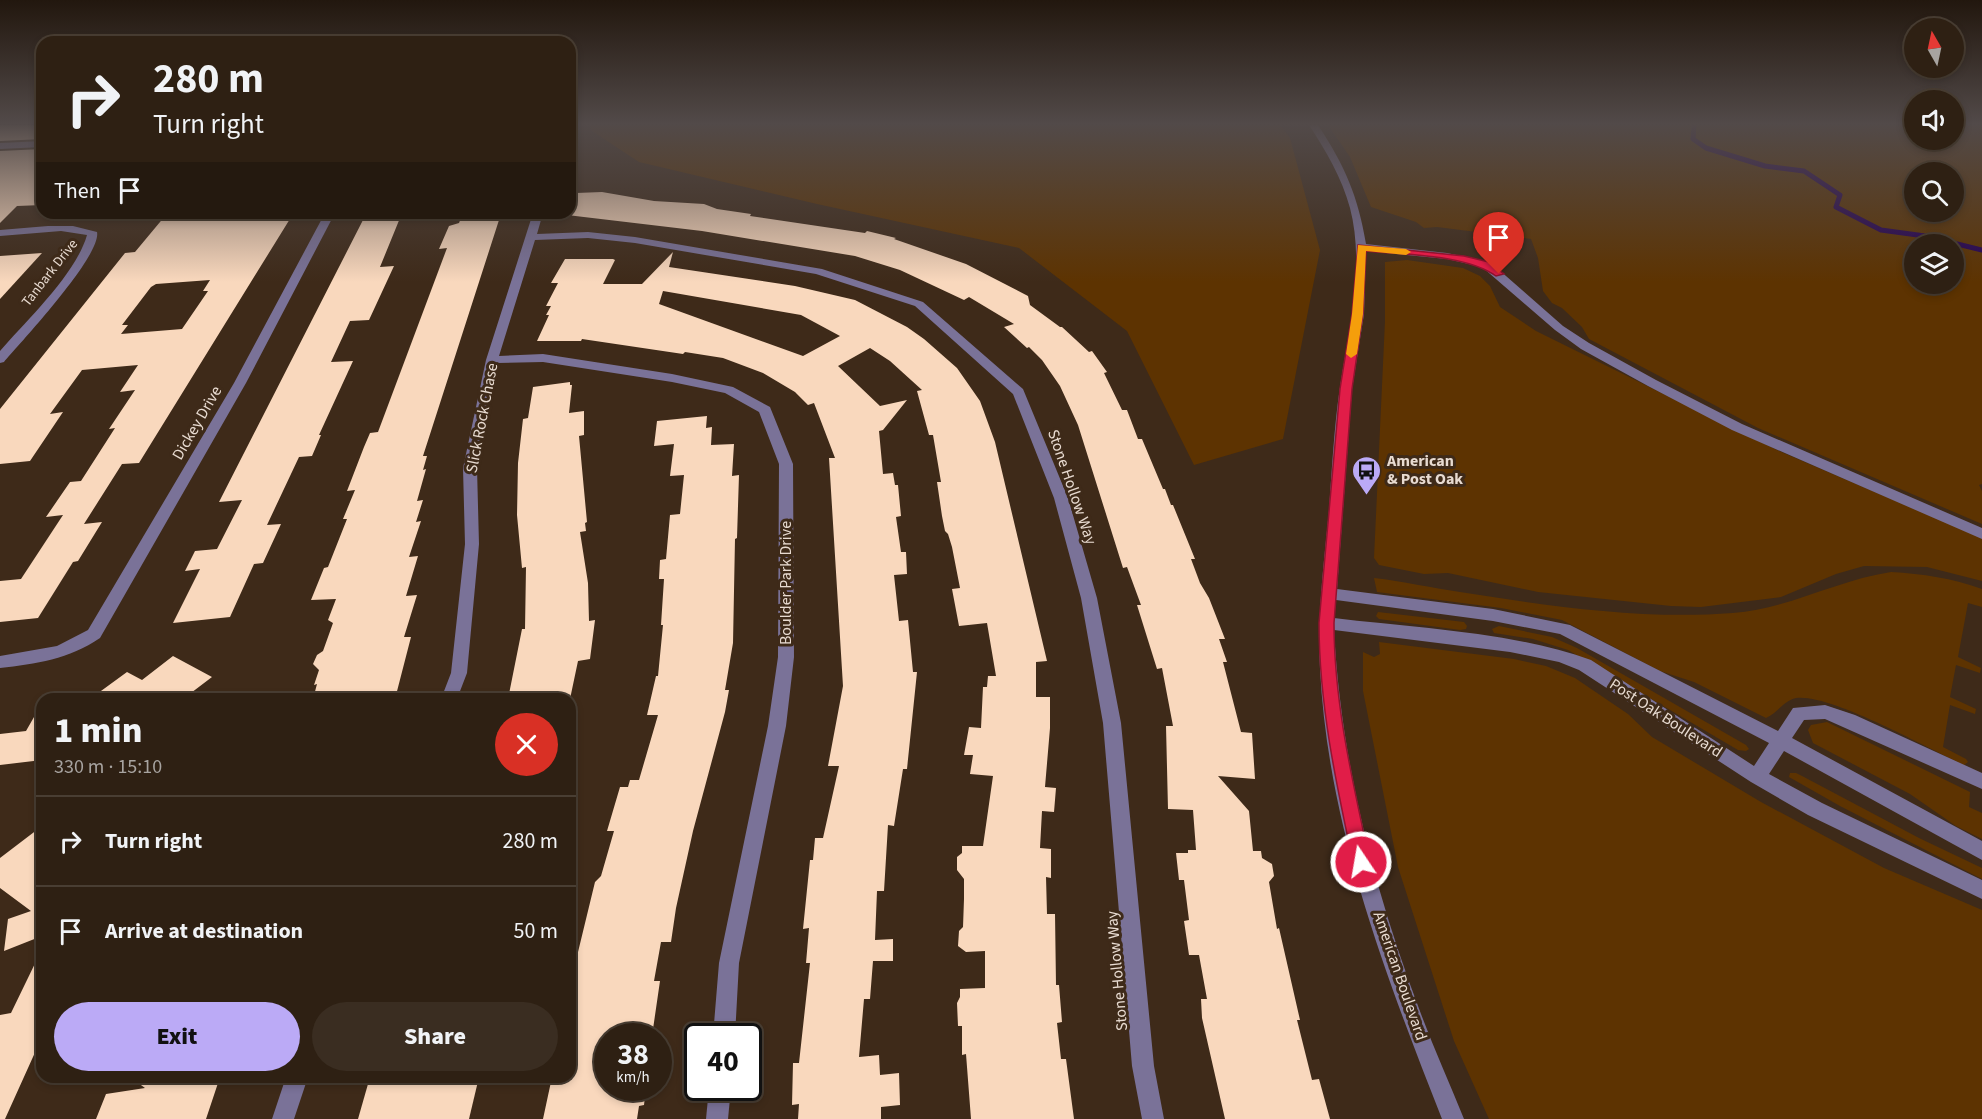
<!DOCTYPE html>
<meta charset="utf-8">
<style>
:root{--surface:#2e2013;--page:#3a2d21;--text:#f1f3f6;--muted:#a7a3a0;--line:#493e33;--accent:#bbaaf6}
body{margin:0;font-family:"Source Sans 3",sans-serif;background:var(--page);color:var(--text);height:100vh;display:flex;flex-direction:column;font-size:22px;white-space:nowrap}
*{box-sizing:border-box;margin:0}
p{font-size:20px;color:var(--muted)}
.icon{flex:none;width:33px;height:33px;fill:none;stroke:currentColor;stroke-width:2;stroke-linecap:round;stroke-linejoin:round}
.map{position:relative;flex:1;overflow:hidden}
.panel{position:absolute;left:36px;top:693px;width:540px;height:390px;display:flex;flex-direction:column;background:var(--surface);border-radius:18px;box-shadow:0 3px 9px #0003,0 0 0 2px var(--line)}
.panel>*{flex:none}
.hud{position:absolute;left:36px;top:36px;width:540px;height:183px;border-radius:18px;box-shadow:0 3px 9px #0003,0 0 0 2px var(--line);background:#2e2013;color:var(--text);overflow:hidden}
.needle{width:39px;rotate:351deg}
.controls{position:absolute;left:1904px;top:18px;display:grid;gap:12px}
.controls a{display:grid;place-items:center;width:60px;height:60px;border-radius:50%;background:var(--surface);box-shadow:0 3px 9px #0003,0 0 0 2px var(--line);font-size:30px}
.speed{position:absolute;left:594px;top:1023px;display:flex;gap:12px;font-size:30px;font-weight:700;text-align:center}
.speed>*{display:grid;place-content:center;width:78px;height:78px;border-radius:50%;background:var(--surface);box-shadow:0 3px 9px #0003,0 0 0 2px var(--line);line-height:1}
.speed small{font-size:15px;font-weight:400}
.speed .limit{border:3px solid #111;border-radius:9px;background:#fff;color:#111}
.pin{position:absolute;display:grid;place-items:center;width:51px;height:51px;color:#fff;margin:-62px -26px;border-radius:50% 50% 50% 0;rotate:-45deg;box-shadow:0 0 6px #0007}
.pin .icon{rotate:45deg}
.me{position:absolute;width:66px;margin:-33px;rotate:348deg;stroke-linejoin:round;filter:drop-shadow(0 0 4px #0008)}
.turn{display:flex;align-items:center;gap:21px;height:126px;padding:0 18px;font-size:27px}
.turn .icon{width:78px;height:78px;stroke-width:2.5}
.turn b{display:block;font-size:42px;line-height:51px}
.then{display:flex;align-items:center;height:57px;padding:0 18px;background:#0003;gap:12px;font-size:22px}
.round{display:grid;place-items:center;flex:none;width:63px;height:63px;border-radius:32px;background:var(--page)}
.overview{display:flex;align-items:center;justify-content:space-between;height:102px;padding:0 18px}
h1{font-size:36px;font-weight:800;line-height:45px}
.cta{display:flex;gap:12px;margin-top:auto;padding:12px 18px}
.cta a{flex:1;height:69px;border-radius:36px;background:var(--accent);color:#111;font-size:24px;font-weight:800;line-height:69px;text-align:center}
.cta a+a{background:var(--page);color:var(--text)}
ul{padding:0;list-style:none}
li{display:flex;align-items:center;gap:18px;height:90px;padding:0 18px;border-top:2px solid var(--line)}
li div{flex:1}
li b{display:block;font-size:22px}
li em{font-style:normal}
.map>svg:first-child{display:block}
.green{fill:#5d3301;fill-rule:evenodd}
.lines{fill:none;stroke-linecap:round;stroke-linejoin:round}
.stream{stroke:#260254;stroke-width:5}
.building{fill:#f9d8bd;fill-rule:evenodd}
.minor{fill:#7a7298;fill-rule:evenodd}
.route{fill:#e11d48;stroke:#92132f;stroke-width:1.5}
.slow{fill:#f59e0b}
.labels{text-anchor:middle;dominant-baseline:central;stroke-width:6;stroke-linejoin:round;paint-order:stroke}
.far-street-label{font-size:14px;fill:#e8dbd1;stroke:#3e2a19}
.street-label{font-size:16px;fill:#e8dbd1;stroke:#3e2a19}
.poi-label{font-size:16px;font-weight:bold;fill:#e8dbd1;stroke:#3e2a19;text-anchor:start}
</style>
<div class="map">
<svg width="1982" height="1119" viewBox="0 0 1982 1119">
<rect width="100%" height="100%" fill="#3e2a19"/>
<g class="green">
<path d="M589 125H1280L1290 138 1320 250 1283 439 1194 465 1127 331 1019 248 817 204 639 162 592 131Z"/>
<path d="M1328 125H1914V140H1953V125H1982V484L1979 485 1982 491V524L1758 428 1589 339 1582 327 1562 308 1552 303 1543 291 1538 258 1531 239 1437 227 1424 228 1416 222 1371 207 1350 157ZM1953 172V212H1914V172ZM1953 244V284H1914V244Z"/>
<path d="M1407 260 1463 268 1480 276 1490 286 1500 307 1536 331 1779 451 1982 538V581L1927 567 1864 566 1836 574 1781 597 1701 607 1671 606 1538 592 1448 573 1424 574 1379 565 1374 558 1385 321V262Z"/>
<path d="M1891 572C1923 574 1952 578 1982 589V607L1968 603 1958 657 1981 668 1980 673 1956 665 1950 697 1976 709 1975 714 1950 705 1943 747 1966 759 1968 762 1964 765C1929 749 1830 693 1796 698 1783 701 1779 712 1766 718L1694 682 1660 671 1562 620 1501 608 1377 592 1374 578C1403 581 1431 588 1460 592 1549 606 1642 620 1733 613 1788 609 1837 580 1891 572Z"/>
<path d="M1378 612 1464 622 1467 626 1466 629 1460 630 1379 619 1376 616Z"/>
<path d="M1499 626 1552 637 1577 648 1746 745 1749 749 1746 751 1738 750 1568 650 1533 639 1494 633 1492 629Z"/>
<path d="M1379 642 1514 659 1546 666 1575 678 1628 714 1652 737 1761 802 1884 868 1982 910V1119H1489L1454 1041 1398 867 1363 691V652L1374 657 1380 654Z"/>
<path d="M1827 722 1970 792 1969 807 1982 813V839L1956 826 1910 794 1813 743 1808 730 1811 725Z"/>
<path d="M1790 773H1796L1804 777 1919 838 1982 868V879L1840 806 1789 777Z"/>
</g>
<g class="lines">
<path class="stream" d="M1694 125 1693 139 1706 148 1765 166 1804 171 1840 195 1836 207 1881 230 1925 236 1982 250"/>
</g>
<g class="building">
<path d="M0 125H42V139L0 141Z"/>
<path d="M42 149V205L17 206 0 223V151Z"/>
<path d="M602 192 654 201 704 204 717 209 751 214 750 216 865 233 867 231 896 238 894 239 966 264 1028 296 1030 305 1060 327H1062L1089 352 1092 351 1107 372 1104 373 1122 410H1127L1138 439H1142L1163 489H1165L1171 505H1173L1195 559H1191L1200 583 1209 598 1225 639H1219L1227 662H1223L1241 732 1252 733 1255 779 1218 776 1249 811 1253 851H1261L1262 858 1272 864 1274 876 1269 882 1277 929 1279 928 1300 1020H1297L1312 1080 1319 1079 1330 1119H1225L1202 1018 1201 999H1207L1199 955H1189L1184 921 1189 920 1184 880H1179L1176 853H1188V850H1196L1193 810 1168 809 1166 726H1173L1162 668 1157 669 1137 605H1141L1127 567 1123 568 1078 425 1060 386 1042 360 1029 347 1027 348 1004 327 1014 324 969 297 964 300 900 270 855 256 702 231 567 215 570 213 576 193Z"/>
<path d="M207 213 202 220 293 214 139 463 122 464 84 524 102 522 78 561 73 562 38 618 0 622V581L21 579 63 515 46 517 70 482 81 481 115 428 109 429 135 390 120 392 138 365 82 370 50 414 63 412 30 461 0 464V409L125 253 135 252 165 216ZM210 280 203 291H208L182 329 121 334 128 325H122L151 287 156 284Z"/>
<path d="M463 213H497L494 220H499L423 456H427L423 470 426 469 417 501 423 500 416 522 421 521 409 557 418 556 406 596 417 595 404 637H411L395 699H313L317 684 314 685 319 670 313 664 317 655 323 651 333 623 328 620 336 599 311 600 324 568 328 567 347 519H343L355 490 347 491 364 447 370 433 378 432 447 248 439 249 449 226 459 223Z"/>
<path d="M400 218 380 267 394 266 369 320 350 321 331 362 353 361 319 435H321L312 456 299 457 267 525 281 524 263 563 254 564 230 617 173 623 200 569 185 571 195 551 217 549 242 500 219 502 363 220Z"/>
<path d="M673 252 669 267 795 286 855 300 907 327 924 339 957 368 980 401 995 442 1047 661 1036 662V697H1050V728L1045 787 1056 788 1054 812 1042 811 1040 848 1051 849V878L1046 877 1047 914H1055L1056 985H1059L1062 1022 1057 1023 1061 1059H1066L1074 1119H971L966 1054 962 1055V1026H958L957 1003 960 997V989L985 988V951L966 952 958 946 959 931 963 927 964 899V879L957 870V857L962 853V846H983L993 776 970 774 973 755H964L969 727 981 728 983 687H987L988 676H996L987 623 959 626 952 589 960 588 952 547 948 534 945 531 942 516 937 482H941L933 435H929L917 391 922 390 890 361 870 348 838 366 880 406 907 400 883 430 879 431 883 474 893 473 895 485H898L901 516 896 517 901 552H906L907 574 894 575 899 621 908 620 913 672H917L907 769H903L894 826 888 825 884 891H877L875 940 893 939V961H873L870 999H864L859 1057 879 1055 880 1075 899 1073 900 1105 881 1107V1119H798L799 1104 792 1105 793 1063H799L810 963H806L809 928 803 929 810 860H813L815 838H823L839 766H828L843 686 829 458H835L814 403 808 405 795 392 763 373 723 358 685 352 683 354 582 339 581 341H537L549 315H546L551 306H546L558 283H551L565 259H613L615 260 603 284H642ZM663 291 801 315 840 336 803 356 659 304Z"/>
<path d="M42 253 0 299V256Z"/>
<path d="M570 382V385H572L569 413 584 411V435L579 436 587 522 585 523 586 531 580 532 588 583 589 621 595 620 590 659 578 661 570 699H508L522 629H525L526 567 522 568 517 515 518 463 523 419 528 418 533 387Z"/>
<path d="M707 416 706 428 712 427 711 445 734 444 732 476 739 475 737 538 735 539 733 643 725 690H729L725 712 693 831 676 908 671 942H661L654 981H660L652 1036H608V1088H646L644 1105 639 1106 637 1119H543L552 1077H570V985L595 882 601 876 614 831H607L620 787H628L630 780H639L658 715H647L656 676H658L663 625H661L664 579H659L660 560 666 559 670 515 680 514 684 475 670 476 674 444 654 446 657 421Z"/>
<path d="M173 656 212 677 183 699H90L127 672 142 680Z"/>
<path d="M42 703V760L0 765V734L26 731Z"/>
<path d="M42 826V936L4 951 8 919 31 911 0 888V858Z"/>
<path d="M42 949V1037L5 1119H0V1015L11 1013Z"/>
<path d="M130 1077H220L206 1119H96L106 1094 145 1088Z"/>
<path d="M370 1077H479L469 1119H358Z"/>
</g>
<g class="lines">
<g class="minor">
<path d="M1309 125H1318C1345 166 1358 196 1366 244L1447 253 1490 262 1563 326 1589 343 1656 380 1742 424 1982 528V539L1732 430 1648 386 1581 349 1555 330 1482 267 1447 259 1366 251 1364 314 1352 389 1337 589 1493 609 1570 625 1778 731 1793 708 1825 705 1855 715 1982 773V789L1825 719 1804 720 1792 738 1982 841V860L1784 751 1769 774 1822 803 1982 880V899L1808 815 1751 782 1579 670 1559 662 1510 652 1334 630C1341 762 1374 890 1421 1014 1434 1049 1450 1084 1464 1119H1442C1385 974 1328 826 1320 669 1317 615 1324 563 1329 510 1332 469 1334 427 1340 387 1349 329 1365 266 1350 208 1342 178 1326 151 1309 125ZM1336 600 1493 621 1560 634 1769 743 1754 766 1591 660C1514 632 1416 628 1334 618Z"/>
<path d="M42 141V147L0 149V143Z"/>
<path d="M325 213H335L246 383 100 638C69 659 36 664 0 668V656L57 646 88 630 234 383Z"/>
<path d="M533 213H543L537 234 588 232 635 237 822 269 923 302 1023 389 1068 498 1097 598 1121 723 1154 1066 1164 1119H1142L1132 1066 1103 723 1081 598 1054 498 1013 394 915 306 816 274 635 243 588 238 535 240 499 356 543 354 672 374 733 387 770 407 793 464 794 657 786 726 739 963 735 1036H713L719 963 768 726 778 657 779 464 759 412 725 393 672 382 543 362 497 363 477 468 479 544 467 673 457 699H441L451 673 465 544 463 468 486 360Z"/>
<path d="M48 226H73L97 232C102 255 22 341 4 362L0 363V351C26 321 76 274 87 235L61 231 0 236V230Z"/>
<path d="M286 1077H308L294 1119H272Z"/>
<path d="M709 1088H731L728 1119H706Z"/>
</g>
</g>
<linearGradient id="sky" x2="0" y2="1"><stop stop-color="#22170e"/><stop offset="0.44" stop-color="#524a49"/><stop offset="1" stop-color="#524a49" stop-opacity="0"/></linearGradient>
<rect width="1982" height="282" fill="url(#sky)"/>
<path class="route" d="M1358 245 1464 256 1489 262 1504 274 1496 276C1465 254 1404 255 1366 251L1363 314 1352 389 1334 623C1334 704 1353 783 1370 862L1367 867 1361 870 1355 867 1353 862C1336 783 1319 704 1319 623L1340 389 1352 314Z"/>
<path class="slow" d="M1358 245 1406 249 1411 252 1406 255 1366 251 1363 314 1357 354 1351 358 1346 354 1352 314Z"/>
<defs>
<symbol id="bus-pin" viewBox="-11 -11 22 30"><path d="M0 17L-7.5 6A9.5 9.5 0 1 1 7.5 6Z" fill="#bbaaf6" stroke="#3e2a19"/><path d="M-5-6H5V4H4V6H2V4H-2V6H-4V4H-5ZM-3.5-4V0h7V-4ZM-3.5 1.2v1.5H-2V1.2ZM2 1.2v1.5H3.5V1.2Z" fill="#111"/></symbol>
</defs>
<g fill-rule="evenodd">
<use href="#bus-pin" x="1350" y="454" width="33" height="45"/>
</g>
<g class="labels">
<g class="far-street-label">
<text transform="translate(50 273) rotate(-52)">Tanbark Drive</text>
</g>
<g class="street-label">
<text transform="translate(482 418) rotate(-79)">Slick Rock Chase</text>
<text transform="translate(197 423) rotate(-60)">Dickey Drive</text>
<text transform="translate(1072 487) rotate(71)">Stone Hollow Way</text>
<text transform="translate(786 583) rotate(-90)">Boulder Park Drive</text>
<text transform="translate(1666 718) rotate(33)">Post Oak Boulevard</text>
<text transform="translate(1117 971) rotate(-95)">Stone Hollow Way</text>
<text transform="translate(1400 976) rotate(71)">American Boulevard</text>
</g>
<g class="poi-label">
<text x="1387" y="461">American<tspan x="1387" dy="18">&amp; Post Oak</tspan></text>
</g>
</g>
</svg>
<div class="controls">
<a><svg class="needle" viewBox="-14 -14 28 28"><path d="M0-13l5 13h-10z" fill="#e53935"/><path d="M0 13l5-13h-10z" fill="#a7a3a0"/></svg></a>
<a><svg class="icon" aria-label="sound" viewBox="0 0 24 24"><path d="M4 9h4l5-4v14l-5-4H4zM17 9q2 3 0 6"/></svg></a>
<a><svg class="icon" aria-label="search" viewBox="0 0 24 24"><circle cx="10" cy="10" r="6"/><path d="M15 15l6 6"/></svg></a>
<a><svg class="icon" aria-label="layers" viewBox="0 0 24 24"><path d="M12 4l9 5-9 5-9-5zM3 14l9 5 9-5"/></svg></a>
</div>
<div class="speed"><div>38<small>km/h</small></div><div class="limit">40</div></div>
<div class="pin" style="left:1499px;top:274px;background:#d93025"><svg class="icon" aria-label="arrive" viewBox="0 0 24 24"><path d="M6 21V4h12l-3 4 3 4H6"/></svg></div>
<svg class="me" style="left:1361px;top:862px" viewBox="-20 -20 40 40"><circle r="17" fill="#e11d48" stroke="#fff" stroke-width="3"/><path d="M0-11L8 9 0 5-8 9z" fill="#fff"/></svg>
<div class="hud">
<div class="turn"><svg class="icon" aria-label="right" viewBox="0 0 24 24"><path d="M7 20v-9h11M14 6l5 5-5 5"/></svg><div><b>280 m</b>Turn right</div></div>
<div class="then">Then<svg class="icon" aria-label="arrive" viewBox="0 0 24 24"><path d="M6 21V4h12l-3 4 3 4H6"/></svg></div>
</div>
<section class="panel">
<div class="overview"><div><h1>1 min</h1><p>330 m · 15:10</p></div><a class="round" style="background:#d93025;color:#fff"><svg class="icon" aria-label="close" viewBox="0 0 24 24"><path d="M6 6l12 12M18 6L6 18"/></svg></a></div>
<ul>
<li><svg class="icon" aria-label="right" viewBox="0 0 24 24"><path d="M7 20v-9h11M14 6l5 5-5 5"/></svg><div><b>Turn right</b></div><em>280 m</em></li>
<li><svg class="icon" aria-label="arrive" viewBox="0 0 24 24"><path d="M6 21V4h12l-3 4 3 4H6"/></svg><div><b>Arrive at destination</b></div><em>50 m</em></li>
</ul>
<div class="cta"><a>Exit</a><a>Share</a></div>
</section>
</div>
